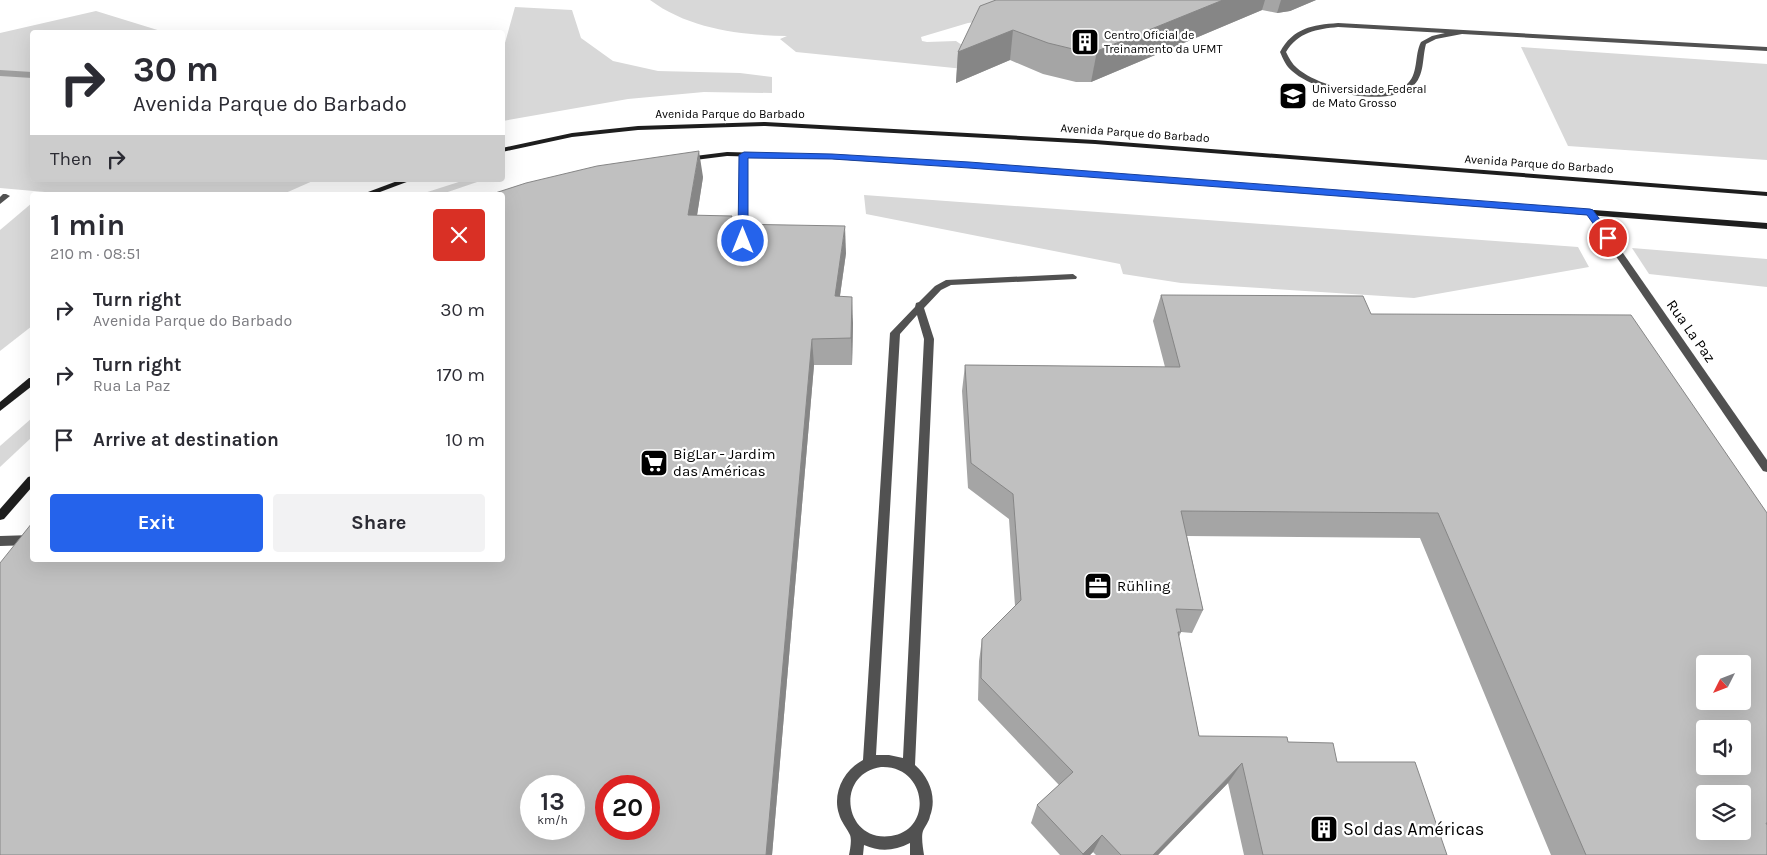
<!DOCTYPE html>
<meta charset="utf-8">
<style>
:root{--surface:#fff;--page:#f2f2f3;--text:#2b2b33;--muted:#7c7c81;--accent:#2563eb}
body{margin:0;font-family:Karla,sans-serif;background:var(--page);color:var(--text);height:100vh;display:flex;flex-direction:column;font-size:19px;white-space:nowrap}
*{box-sizing:border-box;margin:0}
p{font-size:16px;color:var(--muted)}
.icon{flex:none;width:28px;height:28px;fill:none;stroke:currentColor;stroke-width:2;stroke-linecap:round;stroke-linejoin:round}
.map{position:relative;flex:1;overflow:hidden}
.sheet{position:absolute;left:30px;top:192px;width:475px;height:370px;display:flex;flex-direction:column;background:var(--surface);border-radius:5px;box-shadow:0 5px 20px #0002}
.sheet>*{flex:none}
.top-card{position:absolute;left:30px;top:30px;width:475px;height:152px;border-radius:5px;box-shadow:0 5px 20px #0002;background:#fff;color:var(--text);overflow:hidden}
.needle{width:32px;rotate:228deg}
.buttons{position:absolute;left:1696px;top:655px;display:grid;gap:10px}
.buttons a{display:grid;place-items:center;width:55px;height:55px;border-radius:5px;background:var(--surface);box-shadow:0 5px 20px #0002;font-size:25px}
.speed{position:absolute;left:520px;top:775px;display:flex;gap:10px;font-size:25px;font-weight:700;text-align:center}
.speed>*{display:grid;place-content:center;width:65px;height:65px;border-radius:50%;background:var(--surface);box-shadow:0 5px 20px #0002;line-height:1}
.speed small{font-size:12px;font-weight:400}
.speed .limit{border:8px solid #d22;background:#fff;color:#111}
.pin{position:absolute;display:grid;place-items:center;width:42px;height:42px;color:#fff;margin:-21px;border:2px solid #fff;border-radius:50%;box-shadow:0 1px 5px #0007}
.me{position:absolute;width:55px;margin:-28px;rotate:0deg;stroke-linejoin:round;filter:drop-shadow(0 0 4px #0008)}
.turn{display:flex;align-items:center;gap:18px;height:105px;padding:0 20px;font-size:22px}
.turn .icon{width:65px;height:65px;stroke-width:2.5}
.turn b{display:block;font-size:35px;line-height:42px}
.then{display:flex;align-items:center;height:48px;padding:0 20px;background:#0003;gap:10px;font-size:19px}
.round{display:grid;place-items:center;flex:none;width:52px;height:52px;border-radius:5px;background:var(--page)}
.overview{display:flex;align-items:center;justify-content:space-between;height:85px;padding:0 20px}
h1{font-size:30px;font-weight:700;line-height:38px}
.button{display:flex;gap:10px;margin-top:auto;padding:10px 20px}
.button a{flex:1;height:58px;border-radius:5px;background:var(--accent);color:#fff;font-size:20px;font-weight:700;line-height:58px;text-align:center}
.button a+a{background:var(--page);color:var(--text)}
ul{padding:0;list-style:none}
li{display:flex;align-items:center;gap:15px;height:65px;padding:0 20px}
li div{flex:1}
li b{display:block;font-size:19px}
li em{font-style:normal}
.map>svg:first-child{display:block}
.green{fill:#d8d8d8}
.lines{fill:none;stroke-linecap:round;stroke-linejoin:round}
.stream{fill:#9f9f9f;fill-rule:evenodd}
.lane{fill:#515151;fill-rule:evenodd}
.street{fill:#515151;fill-rule:evenodd}
.secondary{fill:#1e1e1e;fill-rule:evenodd}
.wall{fill:#a5a5a5}
.shaded-wall{fill:#868686}
.building{fill:#c0c0c0;stroke:#868686;fill-rule:evenodd}
.route{fill:#2563eb;stroke:#184099}
.labels{text-anchor:middle;dominant-baseline:central;stroke-width:4.5;stroke-linejoin:round;paint-order:stroke}
.far-poi-label{font-size:12px;fill:#000;stroke:#fff;text-anchor:start}
.far-street-label{font-size:12px;fill:#000;stroke:#fff}
.street-label{font-size:15px;fill:#000;stroke:#fff}
.poi-label{font-size:15px;fill:#000;stroke:#fff;text-anchor:start}
.near-poi-label{font-size:18px;fill:#000;stroke:#fff;text-anchor:start}
</style>
<div class="map">
<svg width="1767" height="855" viewBox="0 0 1767 855">
<rect width="100%" height="100%" fill="#fff"/>
<g class="green">
<path d="M650 0H1027L985 21 968 23 921 37 922 41 927 42 956 41 977 55 974 70 796 52 780 39 787 36C740 35 689 29 650 0Z"/>
<path d="M515 7 572 10 581 38 613 61 658 71 740 73 772 77V93L704 92 628 99 503 121V50Z"/>
<path d="M96 11 164 32H32V180H315L281 195H41L45 192 0 188V33Z"/>
<path d="M1521 47 1767 64V160L1568 146Z"/>
<path d="M465 180H483L439 195H418Z"/>
<path d="M864 195 1578 247 1589 267 1414 298 1181 283 1123 274 1120 264 866 214Z"/>
<path d="M32 203V326L0 351V230Z"/>
<path d="M1632 248 1767 259V287L1649 274Z"/>
<path d="M32 418V437L0 467V446Z"/>
</g>
<g class="lines">
<path class="stream" d="M0 70 32 72V78L0 76Z"/>
<g class="lane">
<path d="M1338 23 1767 47V51L1462 34 1436 39 1426 44C1422 58 1425 76 1412 87 1386 108 1315 92 1292 71 1286 66 1283 59 1280 52 1293 28 1312 25 1338 23ZM1338 27 1445 33 1432 36 1421 42C1414 55 1419 75 1406 85 1382 103 1318 87 1297 68 1292 64 1289 58 1286 52 1298 32 1317 29 1338 27Z"/>
<path d="M740 153H746L747 155V237L743 240 739 237Z"/>
<path d="M1073 274 1077 277 1076 279 951 285 941 290 924 308 934 339 915 765C930 778 937 798 930 816 929 822 925 826 923 831 921 837 923 848 924 855H910V843C894 851 880 852 864 845L863 855H849C850 850 852 840 850 835 847 828 841 822 839 814 832 793 844 770 863 760L890 333 915 307 916 303 919 302 935 286 946 280ZM917 315 924 339 903 758 889 755H876L900 334ZM881 767C927 765 934 830 891 836 844 843 834 774 881 767Z"/>
<path d="M32 535V545L0 546V536Z"/>
</g>
<g class="street">
<path d="M3 194H6L10 196 0 204V197Z"/>
<path d="M1590 209 1593 210 1767 460V472L1763 471 1587 214 1586 212Z"/>
</g>
<g class="secondary">
<path d="M765 122 1095 140 1767 192V196L1095 144 765 126 638 130 572 137 502 152V148L572 133 638 126Z"/>
<path d="M727 152 832 155 969 163 1767 223V229L969 167 832 159 727 156 687 161 683 159 687 157Z"/>
<path d="M400 180H412L372 195H360Z"/>
<path d="M29 378H32V386L0 411V402Z"/>
<path d="M32 476V487L4 519 0 520V509L28 477Z"/>
</g>
</g>
<g class="wall">
<path d="M996 0H1316L1290 11 1277 13 1262 10 1091 82H1076L1043 74 1010 60 956 83 958 52Z"/>
<path d="M703 177 697 215 846 253 840 296 853 323 852 365H814L772 855H0Z"/>
<path d="M1161 295 1371 314 1767 513V855H1551L1420 538 1187 536 1203 610 1192 633 1181 632 1179 637 1199 736 1288 742 1337 762 1447 855H1244L1228 783 1158 855H1096L1093 852 1090 855H1060L1031 823 1037 805 1059 785 978 700 979 661 982 639 1015 606 1009 519 968 488 962 391 965 365 1165 367 1153 321Z"/>
</g>
<g class="shaded-wall">
<path d="M1223 0H1265L1262 10 1091 82 1097 51Z"/>
<path d="M1281 0H1316L1290 11 1277 13Z"/>
<path d="M1013 30 1010 60 956 83 958 52Z"/>
<path d="M699 151 703 177 693 241 688 215Z"/>
<path d="M845 226 846 253 836 323 835 296Z"/>
<path d="M852 297 853 323 852 365 851 338Z"/>
<path d="M812 339 814 365 772 855H766Z"/>
<path d="M1242 763 1228 783 1158 855H1153Z"/>
<path d="M1102 835 1093 852 1090 855H1082Z"/>
</g>
<g class="building">
<path d="M996 0H1223L1097 51H1081L1048 43 1013 30 958 52 980 6Z"/>
<path d="M699 151 688 215 732 216 730 224 845 226 835 296 852 297 851 338 812 339 766 855H0V563L32 523V560H502V195H489L526 183 597 166ZM531 786H574V829H531ZM606 786H649V829H606Z"/>
<path d="M1161 295 1363 296 1371 314 1631 315 1767 513V823H1766L1767 825V855H1586L1438 513 1181 511 1203 610 1176 609 1181 632H1178L1199 736 1287 737 1288 742 1333 743 1337 762H1415L1447 855H1263L1242 763 1153 855H1121L1102 835 1083 854 1037 805 1073 772 981 678 982 639 1021 600 1013 494 971 463 965 365 1180 367ZM1705 664H1742V701H1705ZM1705 729H1742V766H1705ZM1705 794H1742V831H1705Z"/>
</g>
<path class="route" d="M744 152 832 154 969 162 1590 209 1593 210 1613 238 1605 240 1587 215 969 168 832 159 748 158V241L743 244 738 241 739 155Z"/>
<defs>
<symbol id="building-square" viewBox="-11 -11 22 22"><rect x="-9" y="-9" width="18" height="18" rx="4" fill="#000" stroke="#fff"/><path d="M-4-6H4V6H1V3H-1V6H-4ZM-2.5-4.3h1.7v1.8h-1.7ZM.8-4.3h1.7v1.8H.8ZM-2.5-1h1.7V.8h-1.7ZM.8-1h1.7V.8H.8Z" fill="#fff"/></symbol>
<symbol id="university-square" viewBox="-11 -11 22 22"><rect x="-9" y="-9" width="18" height="18" rx="4" fill="#000" stroke="#fff"/><path d="M0-5L7-2L0 1L-7-2ZM-4 1L0 2.5L4 1V4Q0 6-4 4Z" fill="#fff"/></symbol>
<symbol id="supermarket-square" viewBox="-11 -11 22 22"><rect x="-9" y="-9" width="18" height="18" rx="4" fill="#000" stroke="#fff"/><path d="M-6-5.5h2.5l.6 2H6L4.5 2H-2.5L-4.4-4H-6ZM-1.5 3.2a1.3 1.3 0 1 0 .1 0ZM3 3.2a1.3 1.3 0 1 0 .1 0Z" fill="#fff"/></symbol>
<symbol id="office-square" viewBox="-11 -11 22 22"><rect x="-9" y="-9" width="18" height="18" rx="4" fill="#000" stroke="#fff"/><path d="M-6-3h4V-5.5h4V-3h4V5H-6ZM-1-4.5V-3h2v-1.5ZM-6 0V1H6V0Z" fill="#fff"/></symbol>
</defs>
<g fill-rule="evenodd">
<use href="#building-square" x="1069" y="26" width="32" height="32"/>
<use href="#university-square" x="1277" y="80" width="32" height="32"/>
<use href="#supermarket-square" x="638" y="447" width="32" height="32"/>
<use href="#office-square" x="1082" y="570" width="32" height="32"/>
<use href="#building-square" x="1308" y="813" width="32" height="32"/>
</g>
<g class="labels">
<g class="far-poi-label">
<text x="1104" y="35">Centro Oficial de<tspan x="1104" dy="14">Treinamento da UFMT</tspan></text>
<text x="1312" y="89">Universidade Federal<tspan x="1312" dy="14">de Mato Grosso</tspan></text>
</g>
<g class="far-street-label">
<text x="730" y="114">Avenida Parque do Barbado</text>
<text transform="translate(1135 133) rotate(4)">Avenida Parque do Barbado</text>
<text transform="translate(1539 164) rotate(4)">Avenida Parque do Barbado</text>
</g>
<g class="street-label">
<text transform="translate(1691 331) rotate(55)">Rua La Paz</text>
</g>
<g class="poi-label">
<text x="673" y="454">BigLar - Jardim<tspan x="673" dy="17">das Américas</tspan></text>
<text x="1117" y="586">Rühling</text>
</g>
<g class="near-poi-label">
<text x="1343" y="829">Sol das Américas</text>
</g>
</g>
</svg>
<div class="buttons">
<a><svg class="needle" viewBox="-14 -14 28 28"><path d="M0-13l5 13h-10z" fill="#e53935"/><path d="M0 13l5-13h-10z" fill="#7c7c81"/></svg></a>
<a><svg class="icon" aria-label="sound" viewBox="0 0 24 24"><path d="M4 9h4l5-4v14l-5-4H4zM17 9q2 3 0 6"/></svg></a>
<a><svg class="icon" aria-label="layers" viewBox="0 0 24 24"><path d="M12 4l9 5-9 5-9-5zM3 14l9 5 9-5"/></svg></a>
</div>
<div class="speed"><div>13<small>km/h</small></div><div class="limit">20</div></div>
<div class="pin" style="left:1608px;top:238px;background:#d93025"><svg class="icon" aria-label="arrive" viewBox="0 0 24 24"><path d="M6 21V4h12l-3 4 3 4H6"/></svg></div>
<svg class="me" style="left:743px;top:241px" viewBox="-20 -20 40 40"><circle r="17" fill="#2563eb" stroke="#fff" stroke-width="3"/><path d="M0-11L8 9 0 5-8 9z" fill="#fff"/></svg>
<div class="top-card">
<div class="turn"><svg class="icon" aria-label="right" viewBox="0 0 24 24"><path d="M7 20v-9h11M14 6l5 5-5 5"/></svg><div><b>30 m</b>Avenida Parque do Barbado</div></div>
<div class="then">Then<svg class="icon" aria-label="right" viewBox="0 0 24 24"><path d="M7 20v-9h11M14 6l5 5-5 5"/></svg></div>
</div>
<section class="sheet">
<div class="overview"><div><h1>1 min</h1><p>210 m · 08:51</p></div><a class="round" style="background:#d93025;color:#fff"><svg class="icon" aria-label="close" viewBox="0 0 24 24"><path d="M6 6l12 12M18 6L6 18"/></svg></a></div>
<ul>
<li><svg class="icon" aria-label="right" viewBox="0 0 24 24"><path d="M7 20v-9h11M14 6l5 5-5 5"/></svg><div><b>Turn right</b><p>Avenida Parque do Barbado</p></div><em>30 m</em></li>
<li><svg class="icon" aria-label="right" viewBox="0 0 24 24"><path d="M7 20v-9h11M14 6l5 5-5 5"/></svg><div><b>Turn right</b><p>Rua La Paz</p></div><em>170 m</em></li>
<li><svg class="icon" aria-label="arrive" viewBox="0 0 24 24"><path d="M6 21V4h12l-3 4 3 4H6"/></svg><div><b>Arrive at destination</b></div><em>10 m</em></li>
</ul>
<div class="button"><a>Exit</a><a>Share</a></div>
</section>
</div>
